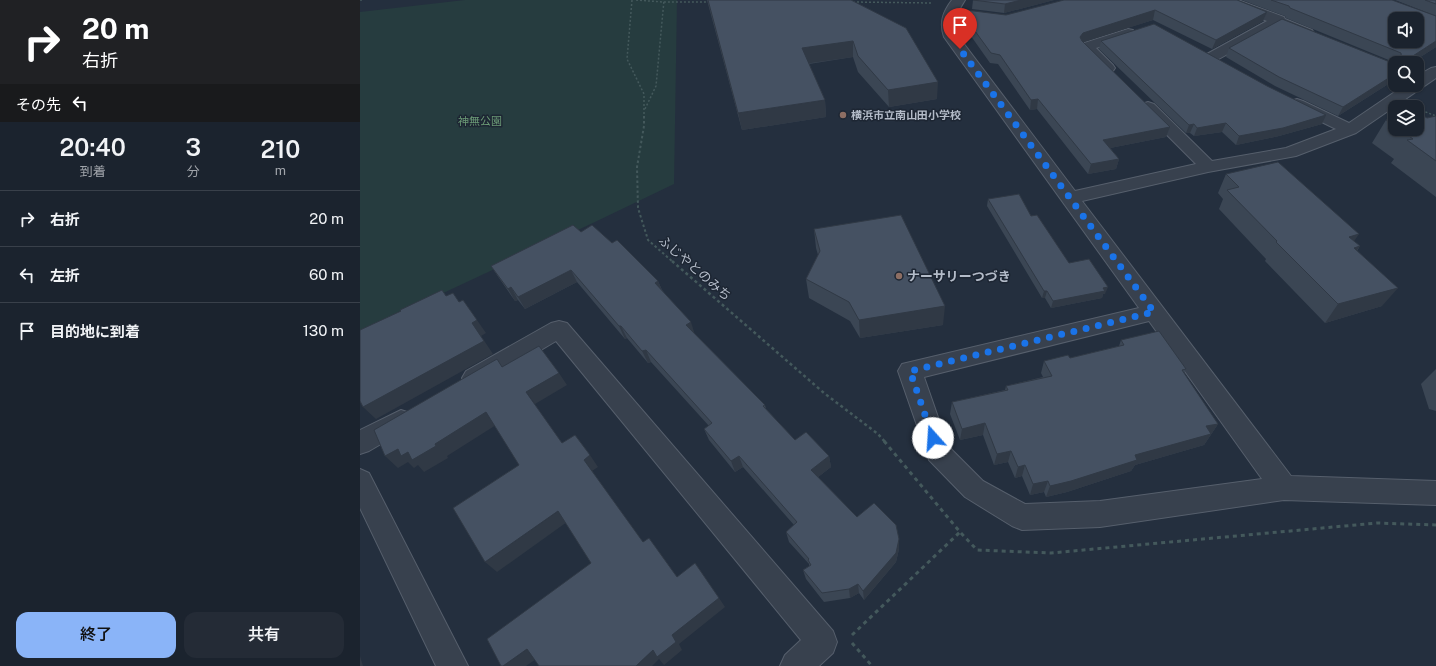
<!DOCTYPE html>
<html lang="ja">
<meta charset="utf-8">
<style>
:root{--surface:#1b232e;--page:#242b36;--text:#f1f3f6;--muted:#a0a4aa;--line:#39404a;--accent:#8ab4f8}
body{margin:0;font-family:"Public Sans","Noto Sans JP",sans-serif;background:var(--page);color:var(--text);height:100vh;display:flex;flex-direction:column;font-size:15px;white-space:nowrap}
*{box-sizing:border-box;margin:0}
p{font-size:13px;color:var(--muted)}
.icon{flex:none;width:22px;height:22px;fill:none;stroke:currentColor;stroke-width:2;stroke-linecap:round;stroke-linejoin:round}
.map{position:relative;flex:1;overflow:hidden}
.sheet{display:flex;flex-direction:column;background:var(--surface);width:360px}
.sheet>*{flex:none}
.top-card{background:#202124;color:#fff;overflow:hidden}
.tools{position:absolute;left:1028px;top:12px;display:grid;gap:8px}
.tools a{display:grid;place-items:center;width:36px;height:36px;border-radius:8px;background:var(--surface);box-shadow:0 1px 3px #0004,0 0 0 1px var(--line);font-size:20px}
.pin{position:absolute;display:grid;place-items:center;width:34px;height:34px;color:#fff;margin:-41px -17px;border-radius:50% 50% 50% 0;rotate:-45deg;box-shadow:0 0 4px #0007}
.pin .icon{rotate:45deg}
.me{position:absolute;width:44px;margin:-22px;rotate:341deg;stroke-linejoin:round;filter:drop-shadow(0 0 3px #0008)}
.turn{display:flex;align-items:center;gap:14px;height:84px;padding:0 16px;font-size:18px}
.turn .icon{width:52px;height:52px;stroke-width:2.5}
.turn b{display:block;font-size:28px;line-height:34px}
.then{display:flex;align-items:center;height:38px;padding:0 16px;background:#0003;gap:8px;font-size:15px}
.eta{display:flex;justify-content:space-evenly;align-items:center;height:68px;text-align:center}
.eta b{font-size:24px;font-weight:600;line-height:28px}
.primary-button{display:flex;gap:8px;margin-top:auto;padding:8px 16px}
.primary-button a{flex:1;height:46px;border-radius:12px;background:var(--accent);color:#111;font-size:16px;font-weight:600;line-height:46px;text-align:center}
.primary-button a+a{background:var(--page);color:var(--text)}
ul{padding:0;list-style:none}
li{display:flex;align-items:center;gap:12px;height:56px;padding:0 16px;border-top:1px solid var(--line)}
li div{flex:1}
li b{display:block;font-size:15px}
li em{font-style:normal}
main{display:flex;flex:1;min-height:0}
.map>svg:first-child{display:block}
.green{fill:#263c3f}
.lines{fill:none;stroke-linecap:round;stroke-linejoin:round}
.street-casing{stroke:#565f6c;stroke-width:2}
.path-far3{stroke:#44595c;stroke-width:1.5;stroke-dasharray:2 2;stroke-linecap:butt}
.path-far2{stroke:#44595c;stroke-width:2;stroke-dasharray:2.5 2.5;stroke-linecap:butt}
.path-far1{stroke:#44595c;stroke-width:2.5;stroke-dasharray:3 3;stroke-linecap:butt}
.path{stroke:#44595c;stroke-width:3;stroke-dasharray:4 4;stroke-linecap:butt}
.street{fill:#38414e;fill-rule:evenodd}
.wall{fill:#3b4654}
.shaded-wall{fill:#303945}
.building{fill:#455162;stroke:#303945;fill-rule:evenodd}
.route{stroke:#1a73e8;stroke-width:7;stroke-dasharray:0 12.6}
.education-dot{fill:#8d6e63;stroke:#1d2633;stroke-width:1.5}
.labels{text-anchor:middle;dominant-baseline:central;stroke-width:3;stroke-linejoin:round;paint-order:stroke}
.far-poi-label{font-size:11px;font-weight:bold;fill:#b4bcc9;stroke:#1d2633;text-anchor:start}
.far-park-label{font-size:11px;fill:#6b9a76;stroke:#1d2633}
.street-label{font-size:13px;fill:#b4bcc9;stroke:#1d2633}
.poi-label{font-size:13px;font-weight:bold;fill:#b4bcc9;stroke:#1d2633;text-anchor:start}
</style>
<main>
<section class="sheet">
<div class="top-card">
<div class="turn"><svg class="icon" aria-label="right" viewBox="0 0 24 24"><path d="M7 20v-9h11M14 6l5 5-5 5"/></svg><div><b>20 m</b>右折</div></div>
<div class="then">その先<svg class="icon" aria-label="left" viewBox="0 0 24 24"><path d="M17 20v-9H6M10 6l-5 5 5 5"/></svg></div>
</div>
<div class="eta">
<div><b>20:40</b><p>到着</p></div>
<div><b>3</b><p>分</p></div>
<div><b>210</b><p>m</p></div>
</div>
<ul>
<li><svg class="icon" aria-label="right" viewBox="0 0 24 24"><path d="M7 20v-9h11M14 6l5 5-5 5"/></svg><div><b>右折</b></div><em>20 m</em></li>
<li><svg class="icon" aria-label="left" viewBox="0 0 24 24"><path d="M17 20v-9H6M10 6l-5 5 5 5"/></svg><div><b>左折</b></div><em>60 m</em></li>
<li><svg class="icon" aria-label="arrive" viewBox="0 0 24 24"><path d="M6 21V4h12l-3 4 3 4H6"/></svg><div><b>目的地に到着</b></div><em>130 m</em></li>
</ul>
<div class="primary-button"><a>終了</a><a>共有</a></div>
</section>
<div class="map">
<svg width="1076" height="666" viewBox="0 0 1076 666">
<rect width="100%" height="100%" fill="#242f3e"/>
<path class="green" d="M105 0H317L314 184 237 221 0 332V12Z"/>
<g class="lines">
<defs>
<g id="street">
<path d="M592 0H605C597 13 592 21 598 36L715 191 836 164 782 110 780 107 782 104 788 102 794 104 852 161 926 148 976 129 931 107 929 104 931 101 937 99 943 101 989 123 1045 85H1057V76L1071 68 1076 67V78L996 133 936 156 848 172 722 201 931 476 1076 481V505L924 500 740 527 662 530 652 526 605 497 569 460 538 371 542 364 779 308 584 37C579 22 583 12 592 0ZM789 321 902 479 740 501 665 504 623 481 588 446 564 377Z"/>
<path d="M861 0H878L924 17 925 19 952 30 954 33 952 36 947 37 918 26 857 60 852 61 847 60 845 57 847 54 907 21 862 3Z"/>
<path d="M768 29 773 30 775 33 773 36 736 48 753 65 755 68 753 71 748 72 743 71 719 47 721 44Z"/>
<path d="M199 321 207 323 473 631 477 642 473 653 459 666H420L425 655 441 640 196 341 122 385 114 387 106 385 102 378 106 371 191 323Z"/>
<path d="M41 410 50 413 53 420 50 427 9 451 0 454V430Z"/>
<path d="M0 469 9 473 108 666H76L0 508Z"/>
</g>
</defs>
<use href="#street" class="street-casing"/>
<g class="path-far3">
<path d="M0 0H2"/>
<path d="M272 0 267 59 284 94V117"/>
<path d="M276 0 303 2H350"/>
<path d="M493 2 572 3"/>
<path d="M285 109 296 86 304 0"/>
<path d="M1058 109 1076 116"/>
</g>
<path class="path-far2" d="M284 116V126L277 167 278 208 288 240 313 262"/>
<path class="path-far1" d="M312 261 464 393 518 434 525 442"/>
<g class="path">
<path d="M524 441 600 532 617 550 691 553 1017 523 1076 525"/>
<path d="M492 635 600 532"/>
<path d="M492 643 512 666"/>
</g>
<use href="#street" class="street"/>
</g>
<g class="wall">
<path d="M347 0H491L577 99 529 107 498 72 493 57 449 64 465 100 466 117 382 130Z"/>
<path d="M613 0H694L644 13 612 9Z"/>
<path d="M704 0 907 12 903 21 852 49 793 20 722 42 810 127 806 137 750 148 759 159 756 169 728 174 677 109 670 110 638 64 630 63 606 29V28L603 24 604 14 646 15Z"/>
<path d="M882 0H1032L1076 16V47L1051 63H1036L926 18 925 16Z"/>
<path d="M1035 0H1076V16Z"/>
<path d="M741 41 962 124 919 136 876 145 862 132 834 136 830 133H826L739 49Z"/>
<path d="M869 48 1035 64V78L1033 81 978 116 915 86 866 57Z"/>
<path d="M1076 116V197L1031 163 1034 159 1012 143 1026 120 1035 118V129H1057L1067 118Z"/>
<path d="M866 174 994 241 1000 246 997 251 1022 306 965 323 905 261 906 259 859 209 863 199 858 193Z"/>
<path d="M628 199 671 216 709 263 745 294H743L742 298 691 308 685 298H682L627 206Z"/>
<path d="M454 229 583 325 500 338 490 321 449 298 446 279 458 255 456 248Z"/>
<path d="M221 232 252 243 298 281 302 290 335 334 405 405 406 409 435 440 469 456 471 467 458 477 497 517 539 549 536 562 504 600 499 593 490 598 464 602 446 579 443 570 449 566V564L429 542 426 532 434 525 383 467 375 472 349 440 344 429 349 426 291 362 288 363 267 338 265 339 217 282 165 309 158 300 155 301 139 278 131 266Z"/>
<path d="M761 340 826 369 824 373 858 424 844 445 775 465 771 471 707 492 686 497 684 492 670 495 662 476 655 478 648 462 634 465 623 435 600 440 590 414 592 402 645 390 646 386 683 377 681 373 684 361 710 358 759 346Z"/>
<path d="M1076 369V411L1069 409 1061 384Z"/>
</g>
<g class="shaded-wall">
<path d="M661 0H694L644 13 645 4Z"/>
<path d="M795 10 793 20 721 43 720 37 723 33Z"/>
<path d="M907 12 903 21 852 49 856 40Z"/>
<path d="M493 41V57L444 64 442 48Z"/>
<path d="M1076 41V47L1051 63H1042Z"/>
<path d="M1035 74V78L1033 81 978 116 983 107Z"/>
<path d="M578 82 577 99 529 107 528 90Z"/>
<path d="M678 99 677 109 670 110 671 100Z"/>
<path d="M465 100 466 117 382 130 378 113Z"/>
<path d="M966 115 962 124 919 136 876 145 879 136Z"/>
<path d="M866 123 862 132 834 136 837 128Z"/>
<path d="M834 124 830 133H826L829 125Z"/>
<path d="M810 127 806 137 740 150 743 140Z"/>
<path d="M759 159 756 169 728 174 731 164Z"/>
<path d="M999 234 986 253 989 237Z"/>
<path d="M1000 246 986 265 994 248Z"/>
<path d="M211 270 217 282 165 309 158 297Z"/>
<path d="M298 281 303 293 295 283Z"/>
<path d="M151 287 158 300 155 301 148 289Z"/>
<path d="M748 287 745 294H743L742 298 691 308 693 301Z"/>
<path d="M1038 288 1022 306 965 323 978 304Z"/>
<path d="M684 291H687L685 298H682Z"/>
<path d="M103 300 126 333 121 336 133 354 16 419 3 407 112 323Z"/>
<path d="M585 306 583 325 500 338 499 320Z"/>
<path d="M331 322 335 335 326 325Z"/>
<path d="M259 326H261L267 338 265 339Z"/>
<path d="M286 350 291 362 288 363 282 351Z"/>
<path d="M199 373 207 385 175 404 166 392Z"/>
<path d="M126 412 136 425 87 456 88 458 64 472 58 465 54 468 48 462 38 468 25 456 38 449 48 452Z"/>
<path d="M625 423 623 435 600 440 602 429Z"/>
<path d="M858 424 844 445 775 465 771 471 707 492 686 497 690 486 846 426Z"/>
<path d="M651 451 648 462 634 465 637 454Z"/>
<path d="M230 455 238 467 232 471 224 460Z"/>
<path d="M379 456 383 467 375 472 371 461Z"/>
<path d="M469 456 471 467 453 481 451 470Z"/>
<path d="M665 465 662 476 655 478 658 467Z"/>
<path d="M688 481 684 492 670 495 673 484Z"/>
<path d="M198 511 207 522 137 572 125 562Z"/>
<path d="M539 539V549L536 562 504 600 503 591Z"/>
<path d="M498 584 499 593 490 598 489 589Z"/>
<path d="M359 598 365 607 319 644 322 650 304 665 299 659 292 666H276L293 650Z"/>
<path d="M167 649 179 657 166 666H143Z"/>
<path d="M0 656 3 666H0Z"/>
</g>
<g class="building">
<path d="M348 0H491L546 28 578 82 528 90 498 56 493 41 442 48 465 100 378 113Z"/>
<path d="M613 0H661L645 4Z"/>
<path d="M704 0H877L907 12 856 40 795 10 723 33 720 37 722 41 810 127 743 140 759 159 731 164 678 99 671 100 640 55 631 53 607 20H608L604 14 606 10 646 15Z"/>
<path d="M911 0H1032L1076 16V41L1042 63 1041 53 930 8 929 6ZM1035 19H1057V41H1035Z"/>
<path d="M1065 0H1076V4Z"/>
<path d="M922 19 1035 64V68L1034 69H1035V74L983 107 919 77 869 48Z"/>
<path d="M794 24 907 86 966 115 923 128 879 136 866 123 837 128 834 124 829 125 741 41Z"/>
<path d="M1057 113H1059L1067 118 1076 116V161L1047 140 1053 139 1039 129H1057Z"/>
<path d="M1035 118V126L1026 120Z"/>
<path d="M918 162 999 234 989 237 1000 246 994 248 1038 288 978 304 916 242 917 241 867 190 879 187 866 174Z"/>
<path d="M659 194 671 216 677 215 709 263 729 259 748 287 743 288 745 291 693 301 687 291H684L628 199Z"/>
<path d="M541 215 585 306 499 320 489 302 446 279 460 251 454 229Z"/>
<path d="M213 225 221 232 232 225 252 243 257 240 298 281 295 283 331 322 326 325 405 405 403 406 435 440 446 432 469 456 451 470 497 517 514 503 536 525 539 539 536 553 503 591 498 584 489 589 462 593 443 570 451 565 448 560 449 559 426 532 437 522 379 456 371 461 344 429 352 423 286 350 282 351 261 326H259L211 270 158 297 151 287 148 289 131 266Z"/>
<path d="M82 290 86 296 93 293 99 302 103 300 117 320 112 323 124 341 3 407 0 401V330L41 311 40 310Z"/>
<path d="M799 331 826 369 822 370 858 424 846 426 851 434 775 455 777 460 711 481 690 486 688 481 673 484 665 465 658 467 651 451 637 454 625 423 602 429 592 402 648 390 646 386 692 376 684 361 708 355 710 358 764 345 761 340Z"/>
<path d="M179 346 199 373 166 392 202 443 215 435 230 455 224 460 283 542 289 538 317 577 335 563 359 598 312 635 316 642 297 657 293 650 276 666H179L167 649 143 666H141L127 639 231 563 198 511 125 562 93 508 159 465 126 412 75 444 76 446 52 460 48 452 41 456 38 449 25 456 14 430 137 359 142 367Z"/>
</g>
<g class="lines">
<path class="route" d="M573 438 550 371 794 312 600 49"/>
</g>
<g class="education-dot">
<circle cx="483" cy="115" r="4"/>
<circle cx="539" cy="276" r="4"/>
</g>
<g class="labels">
<g class="far-poi-label">
<text x="491" y="115">横浜市立南山田小学校</text>
</g>
<g class="far-park-label">
<text x="120" y="121">神無公園</text>
</g>
<g class="street-label">
<text transform="translate(335 268) rotate(41)">ふじやとのみち</text>
</g>
<g class="poi-label">
<text x="547" y="276">ナーサリーつづき</text>
</g>
</g>
</svg>
<div class="tools">
<a><svg class="icon" aria-label="sound" viewBox="0 0 24 24"><path d="M4 9h4l5-4v14l-5-4H4zM17 9q2 3 0 6"/></svg></a>
<a><svg class="icon" aria-label="search" viewBox="0 0 24 24"><circle cx="10" cy="10" r="6"/><path d="M15 15l6 6"/></svg></a>
<a><svg class="icon" aria-label="layers" viewBox="0 0 24 24"><path d="M12 4l9 5-9 5-9-5zM3 14l9 5 9-5"/></svg></a>
</div>
<div class="pin" style="left:600px;top:49px;background:#d93025"><svg class="icon" aria-label="arrive" viewBox="0 0 24 24"><path d="M6 21V4h12l-3 4 3 4H6"/></svg></div>
<svg class="me" style="left:573px;top:438px" viewBox="-20 -20 40 40"><circle r="19" fill="#fff"/><path d="M0-13L10 11 0 6-10 11z" fill="#1a73e8"/></svg>
</div>
</main>
